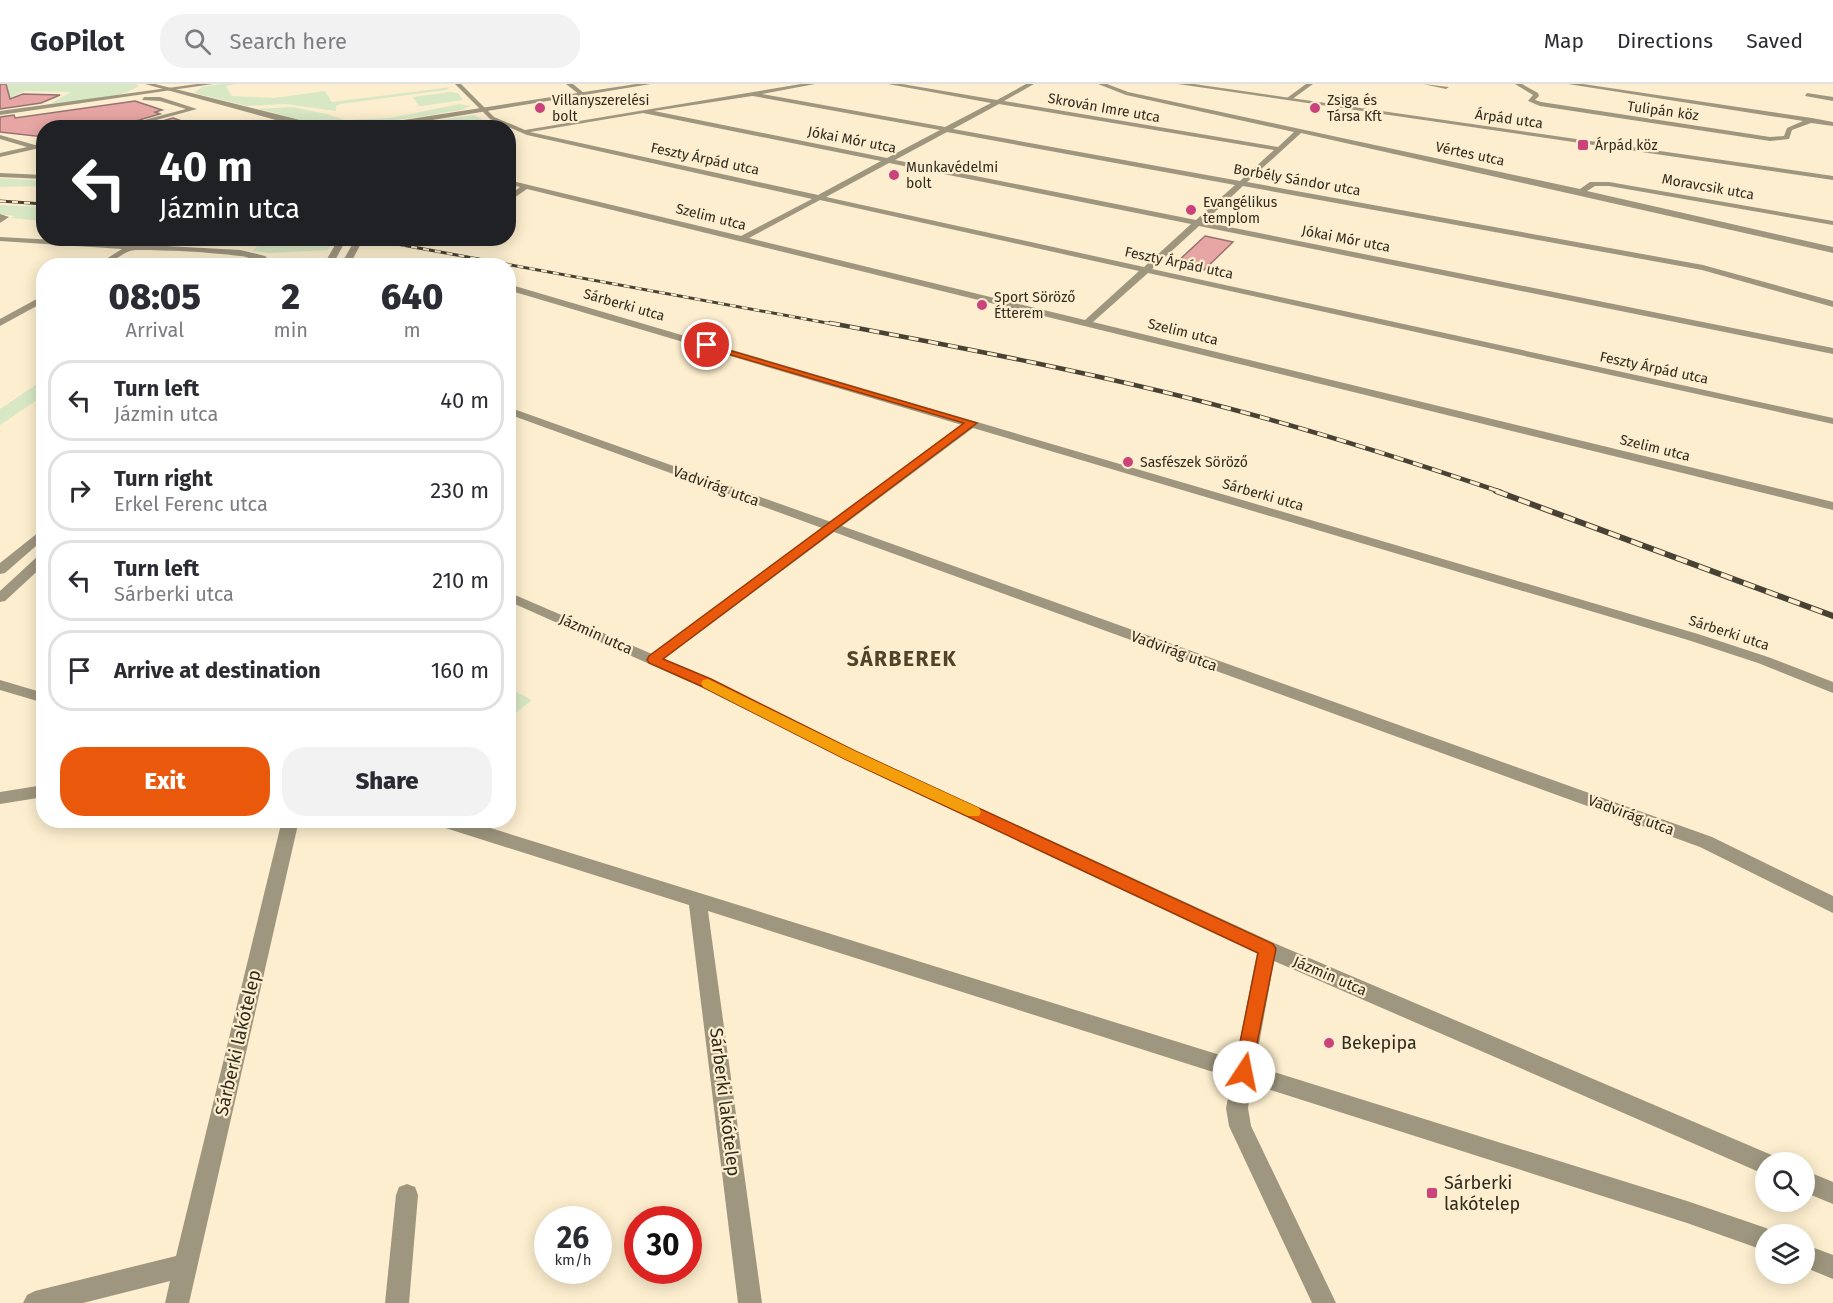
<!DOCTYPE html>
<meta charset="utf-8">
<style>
:root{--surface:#fff;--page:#f2f2f3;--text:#2b2b33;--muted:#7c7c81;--line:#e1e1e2;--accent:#ea580c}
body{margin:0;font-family:"Fira Sans",sans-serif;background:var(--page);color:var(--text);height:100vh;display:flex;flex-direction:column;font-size:22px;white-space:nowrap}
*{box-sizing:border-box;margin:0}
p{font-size:20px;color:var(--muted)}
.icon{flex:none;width:33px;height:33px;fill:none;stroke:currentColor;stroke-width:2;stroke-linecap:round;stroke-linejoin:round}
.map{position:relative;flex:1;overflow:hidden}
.drawer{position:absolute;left:36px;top:174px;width:480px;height:570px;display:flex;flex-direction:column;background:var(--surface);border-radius:24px;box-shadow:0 3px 15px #0003}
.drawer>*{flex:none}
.guide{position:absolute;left:36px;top:36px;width:480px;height:126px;border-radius:24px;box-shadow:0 3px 15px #0003;background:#202124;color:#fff;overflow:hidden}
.controls{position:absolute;left:1755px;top:1068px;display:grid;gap:12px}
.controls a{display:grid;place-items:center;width:60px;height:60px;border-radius:50%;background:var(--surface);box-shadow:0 3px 15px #0003;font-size:30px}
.speed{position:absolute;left:534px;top:1122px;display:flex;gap:12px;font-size:30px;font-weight:700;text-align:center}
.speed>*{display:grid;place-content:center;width:78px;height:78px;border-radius:50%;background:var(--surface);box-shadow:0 3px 15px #0003;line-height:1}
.speed small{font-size:15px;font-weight:400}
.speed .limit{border:9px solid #d22;background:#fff;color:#111}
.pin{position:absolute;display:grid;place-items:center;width:51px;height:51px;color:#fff;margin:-26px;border:3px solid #fff;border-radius:50%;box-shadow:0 2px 6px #0007}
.me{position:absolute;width:66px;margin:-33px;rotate:11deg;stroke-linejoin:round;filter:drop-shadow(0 0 4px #0008)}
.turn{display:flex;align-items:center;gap:21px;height:126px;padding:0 24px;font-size:27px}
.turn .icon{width:78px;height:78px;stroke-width:2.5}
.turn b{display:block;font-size:42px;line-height:51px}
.eta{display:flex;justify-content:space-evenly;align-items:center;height:102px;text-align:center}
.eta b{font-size:36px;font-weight:800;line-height:42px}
.action{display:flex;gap:12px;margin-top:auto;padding:12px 24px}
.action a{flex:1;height:69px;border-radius:24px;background:var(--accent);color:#fff;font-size:24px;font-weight:800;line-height:69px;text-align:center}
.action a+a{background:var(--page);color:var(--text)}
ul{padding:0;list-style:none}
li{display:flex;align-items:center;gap:18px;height:81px;margin:0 12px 9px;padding:0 12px;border:3px solid var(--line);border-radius:24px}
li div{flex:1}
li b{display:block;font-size:22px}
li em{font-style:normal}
header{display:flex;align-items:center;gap:36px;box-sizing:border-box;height:84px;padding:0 30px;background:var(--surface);border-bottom:2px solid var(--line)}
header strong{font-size:28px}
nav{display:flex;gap:33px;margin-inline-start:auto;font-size:21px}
.search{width:420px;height:54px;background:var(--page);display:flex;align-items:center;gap:15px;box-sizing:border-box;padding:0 21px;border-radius:24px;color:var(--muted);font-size:22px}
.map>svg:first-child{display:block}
.green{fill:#d8e8c5}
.building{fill:#e7a6a4;stroke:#967372;stroke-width:1.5}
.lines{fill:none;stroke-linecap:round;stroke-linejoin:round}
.minor{fill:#9e967e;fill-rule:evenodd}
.tertiary{fill:#9e967e;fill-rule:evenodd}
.rail-far2-casing{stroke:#484234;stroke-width:3}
.rail-far1-casing{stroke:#484234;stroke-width:4.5}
.rail-casing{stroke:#484234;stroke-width:6}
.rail-far2{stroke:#fceece;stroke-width:2;stroke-dasharray:6;stroke-linecap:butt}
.rail-far1{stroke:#fceece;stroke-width:3;stroke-dasharray:10;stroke-linecap:butt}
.rail{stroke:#fceece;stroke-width:4;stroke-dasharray:12;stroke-linecap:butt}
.route{fill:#ea580c;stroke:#983908;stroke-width:1.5}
.slow{fill:#f59e0b}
.poi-dot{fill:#cc427b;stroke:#fceece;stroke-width:2}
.labels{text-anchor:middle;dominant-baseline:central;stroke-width:4.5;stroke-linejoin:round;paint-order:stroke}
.far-poi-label{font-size:14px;fill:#302b1f;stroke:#fceece;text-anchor:start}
.far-street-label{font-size:14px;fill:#302b1f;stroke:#fceece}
.street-label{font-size:15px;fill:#302b1f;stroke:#fceece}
.near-street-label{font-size:18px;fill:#302b1f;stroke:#fceece}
.near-poi-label{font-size:18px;fill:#302b1f;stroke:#fceece;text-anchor:start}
.district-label{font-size:21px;font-weight:bold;letter-spacing:1.5px;fill:#4f4328;stroke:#fceece}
</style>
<header>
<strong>GoPilot</strong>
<div class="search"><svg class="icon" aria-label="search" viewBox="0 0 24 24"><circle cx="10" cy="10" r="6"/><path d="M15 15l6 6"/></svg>Search here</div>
<nav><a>Map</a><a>Directions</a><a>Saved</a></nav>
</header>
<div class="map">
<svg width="1833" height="1219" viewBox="0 0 1833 1219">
<rect width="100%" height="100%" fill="#fceece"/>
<g class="green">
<path d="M0 0H136L139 1C126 15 70 17 50 20L71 8 25 7 3 17Z"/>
<path d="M222 0H236L226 2 232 12 274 14 325 7 332 18 452 3 445 6 341 20 336 22V27L285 20 248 22 194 9 202 3Z"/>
<path d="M450 8 458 9 463 16 401 25 419 22 413 13Z"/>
<path d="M459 20 471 22 461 26C415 33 367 43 321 39 300 38 279 29 258 25L292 23 327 30 344 36 390 34Z"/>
<path d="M474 31 496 43H390Z"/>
<path d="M0 94 43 97V106L37 105 41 102 0 103Z"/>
<path d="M0 121 43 123V137L11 134 15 132 0 130Z"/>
<path d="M250 155 331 154 334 155 328 166 268 169 252 167 264 156Z"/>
<path d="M43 296V312L0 341V325Z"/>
<path d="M509 604 532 616 509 634Z"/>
</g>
<g class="building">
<path d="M0 0H6L10 15 23 10 60 11 41 19 0 25Z"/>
<path d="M135 17 162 26 155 28 160 30 112 44H44V53L0 48V33L14 31 15 34Z"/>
<path d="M173 34 193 41V44H137Z"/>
<path d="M1205 152 1233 158 1204 186 1176 179Z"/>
</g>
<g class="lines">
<g class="minor">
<path d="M197 0H213L0 31V27Z"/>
<path d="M455 0H461L494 33 525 46 801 0H815L762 10 945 43 991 19 888 0H902L997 16 1026 0H1034L1004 17 1278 63 1294 48 1126 11 1098 0H1107L1128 8 1580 105 1590 98H1609L1833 137V141L1609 102H1595L1587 107 1833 163V169L1301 49 1247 98 1703 181 1833 217V223L1702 186 1243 102 1204 138 1833 264V270L1199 142 1152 185 1833 334V340L1148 189 1093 238 1833 418V426L527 105 508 118V112L520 103 508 100V96L741 152 812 115 527 51 490 35ZM752 12H753L940 46 887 74 654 27ZM999 20 1274 66 1240 97 953 45ZM643 29 881 77 818 111 530 48ZM947 48 1235 101 1196 136 895 76ZM889 79 1191 140 1144 183 826 113ZM820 116 1139 187 1085 236 749 154Z"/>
<path d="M566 0H573L585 10 580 11Z"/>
<path d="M1306 0H1313L1291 16H1287V14Z"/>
<path d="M1423 0 1449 3 1446 5Z"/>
<path d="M1515 0H1522L1538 9 1539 12 1535 16 1541 18 1770 53 1784 52 1787 44 1803 37 1568 0H1583L1812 34 1833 38V42L1811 39 1792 46 1789 55 1770 57 1540 22 1528 17 1533 11Z"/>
<path d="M1807 9 1833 13V17L1805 12Z"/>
<path d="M144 13H160L197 25 127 44H114L186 25 160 17 142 16Z"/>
<path d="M0 51 35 61 44 59V63L0 73V69L27 63 0 55Z"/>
<path d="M0 89 44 91V95L0 93Z"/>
<path d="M0 130 9 133 0 139Z"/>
<path d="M0 153 240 166 265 172 275 182C263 182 253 173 240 172 207 168 171 166 137 166 123 165 113 182 95 182L122 165 0 157Z"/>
<path d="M508 200 1698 550 1768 573 1833 598V609L1758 579 1688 556 973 344 842 442 1712 753 1833 812V829L1700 763 834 448 664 575 711 595 856 667 1274 859 1774 1072 1776 1078H1766V1091L1274 877 1255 982 1687 1117 1766 1144 1775 1150H1766V1167L1687 1139 1252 1000 1248 1024 1251 1042 1336 1219H1312L1229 1042 1226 1024 1232 994 708 827 762 1219H738L689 821 436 741 434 736H465L1236 976 1257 869 844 675 701 603 508 517V508L652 570 822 444 508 330V323L831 438 962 341 508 206Z"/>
<path d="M44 211V218L0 242V235Z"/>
<path d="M0 596 44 609V619L0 606Z"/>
<path d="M44 701V713L0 720V708Z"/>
<path d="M282 736H299L189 1219H165L170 1197 83 1219H23L27 1211 35 1207 176 1172Z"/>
<path d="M1804 1086 1833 1098V1120L1804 1108Z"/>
<path d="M407 1100 415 1103 418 1111 409 1219H385L396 1111 399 1103Z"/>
<path d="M1804 1160 1833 1171V1195L1804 1183Z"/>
</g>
<g class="tertiary">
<path d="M145 0H155L300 36 333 39 376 37 378 40 636 0H651L384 44H365L374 41 333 43 310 41 315 44H305Z"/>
<path d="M1178 0H1194L1833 92V96Z"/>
<path d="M339 154H347L332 182H323Z"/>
<path d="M356 154H364L349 182H340Z"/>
<path d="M44 444V455L5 489 0 490V479Z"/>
<path d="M44 470V481L5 517 0 518V507L39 471Z"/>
</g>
<defs>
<g id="rail-far2">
<path d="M0 117 44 120"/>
<path d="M348 154 373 159"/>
<path d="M364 154 838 241"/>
</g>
<path id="rail-far1" d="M830 239C965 264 1099 290 1231 325 1322 349 1412 378 1501 408"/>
<path id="rail" d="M1496 407 1833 532"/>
</defs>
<use href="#rail-far2" class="rail-far2-casing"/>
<use href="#rail-far1" class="rail-far1-casing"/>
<use href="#rail" class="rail-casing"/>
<use href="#rail-far2" class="rail-far2"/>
<use href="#rail-far1" class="rail-far1"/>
<use href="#rail" class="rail"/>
</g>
<path class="route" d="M704 259 977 339 663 575 711 595 855 667 1273 860 1276 865 1250 994 1244 997 1237 994 1234 988 1258 869 845 675 701 602 649 579 647 576 649 572 964 339 704 263Z"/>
<path class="slow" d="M708 595 855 667 979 724 981 728 979 732H968L845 675 703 603 701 599 703 596Z"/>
<g class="poi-dot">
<circle cx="540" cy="24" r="6"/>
<circle cx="1315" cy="24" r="6"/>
<rect x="1577" y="55" width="12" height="12" rx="3"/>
<circle cx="894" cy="91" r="6"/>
<circle cx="1191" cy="126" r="6"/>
<circle cx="982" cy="221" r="6"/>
<circle cx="1128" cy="378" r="6"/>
<circle cx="1329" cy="959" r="6"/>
<rect x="1426" y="1103" width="12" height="12" rx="3"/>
</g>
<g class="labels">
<g class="far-poi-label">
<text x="552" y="16">Villanyszerelési<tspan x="552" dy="16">bolt</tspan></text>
<text x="1327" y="16">Zsiga és<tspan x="1327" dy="16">Társa Kft</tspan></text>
<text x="1595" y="61">Árpád köz</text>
<text x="906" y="83">Munkavédelmi<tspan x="906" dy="16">bolt</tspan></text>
<text x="1203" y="118">Evangélikus<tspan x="1203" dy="16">templom</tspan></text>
<text x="994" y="213">Sport Söröző<tspan x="994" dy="16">Étterem</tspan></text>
<text x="1140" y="378">Sasfészek Söröző</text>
</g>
<g class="far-street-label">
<text transform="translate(1104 24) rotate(10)">Skrován Imre utca</text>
<text transform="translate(1663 27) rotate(8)">Tulipán köz</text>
<text transform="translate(1509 35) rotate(8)">Árpád utca</text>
<text transform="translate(852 56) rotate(11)">Jókai Mór utca</text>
<text transform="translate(1470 70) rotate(12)">Vértes utca</text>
<text transform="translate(705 75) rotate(12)">Feszty Árpád utca</text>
<text transform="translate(1297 96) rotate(10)">Borbély Sándor utca</text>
<text transform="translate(1708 103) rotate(10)">Moravcsik utca</text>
<text transform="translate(711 133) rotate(14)">Szelim utca</text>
<text transform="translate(1346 155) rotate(11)">Jókai Mór utca</text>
<text transform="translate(1179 179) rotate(12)">Feszty Árpád utca</text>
<text transform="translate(624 221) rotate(16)">Sárberki utca</text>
<text transform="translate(1183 248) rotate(14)">Szelim utca</text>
<text transform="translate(1654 284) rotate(12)">Feszty Árpád utca</text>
<text transform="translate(1655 364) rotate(14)">Szelim utca</text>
<text transform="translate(1263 411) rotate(16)">Sárberki utca</text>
<text transform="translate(1729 549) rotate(18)">Sárberki utca</text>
</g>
<g class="street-label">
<text transform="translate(716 402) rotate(20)">Vadvirág utca</text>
<text transform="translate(596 550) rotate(24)">Jázmin utca</text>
<text transform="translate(1174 567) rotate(20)">Vadvirág utca</text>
<text transform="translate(1631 731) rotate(20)">Vadvirág utca</text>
<text transform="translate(1330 892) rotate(23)">Jázmin utca</text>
</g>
<g class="near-street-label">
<text transform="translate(238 959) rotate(-77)">Sárberki lakótelep</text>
<text transform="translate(725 1018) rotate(83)">Sárberki lakótelep</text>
</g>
<g class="near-poi-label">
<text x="1341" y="959">Bekepipa</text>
<text x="1444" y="1099">Sárberki<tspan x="1444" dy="21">lakótelep</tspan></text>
</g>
<g class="district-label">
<text x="902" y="575">SÁRBEREK</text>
</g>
</g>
</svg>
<div class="controls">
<a><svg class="icon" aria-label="search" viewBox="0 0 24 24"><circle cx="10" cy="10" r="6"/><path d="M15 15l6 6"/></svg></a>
<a><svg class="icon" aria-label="layers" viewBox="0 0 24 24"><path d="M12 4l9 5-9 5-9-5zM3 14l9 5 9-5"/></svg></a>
</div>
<div class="speed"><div>26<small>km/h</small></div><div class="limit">30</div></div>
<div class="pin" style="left:707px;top:261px;background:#d93025"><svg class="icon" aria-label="arrive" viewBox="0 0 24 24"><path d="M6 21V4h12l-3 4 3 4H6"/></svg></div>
<svg class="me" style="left:1244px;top:988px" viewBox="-20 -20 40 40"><circle r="19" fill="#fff"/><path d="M0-13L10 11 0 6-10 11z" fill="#ea580c"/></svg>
<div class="guide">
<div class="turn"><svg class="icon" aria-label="left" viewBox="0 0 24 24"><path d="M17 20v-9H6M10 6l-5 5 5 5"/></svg><div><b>40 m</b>Jázmin utca</div></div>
</div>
<section class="drawer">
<div class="eta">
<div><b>08:05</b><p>Arrival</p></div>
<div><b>2</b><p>min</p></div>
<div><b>640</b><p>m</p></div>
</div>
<ul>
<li><svg class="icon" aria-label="left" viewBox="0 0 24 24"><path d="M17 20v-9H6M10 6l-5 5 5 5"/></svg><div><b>Turn left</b><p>Jázmin utca</p></div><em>40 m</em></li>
<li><svg class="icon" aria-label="right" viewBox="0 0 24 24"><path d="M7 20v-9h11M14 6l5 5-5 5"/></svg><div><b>Turn right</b><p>Erkel Ferenc utca</p></div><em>230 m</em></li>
<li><svg class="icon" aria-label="left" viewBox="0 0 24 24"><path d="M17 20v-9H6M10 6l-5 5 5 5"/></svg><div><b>Turn left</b><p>Sárberki utca</p></div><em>210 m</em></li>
<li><svg class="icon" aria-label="arrive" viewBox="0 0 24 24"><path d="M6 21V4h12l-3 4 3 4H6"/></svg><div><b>Arrive at destination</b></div><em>160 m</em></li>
</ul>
<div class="action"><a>Exit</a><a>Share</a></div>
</section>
</div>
